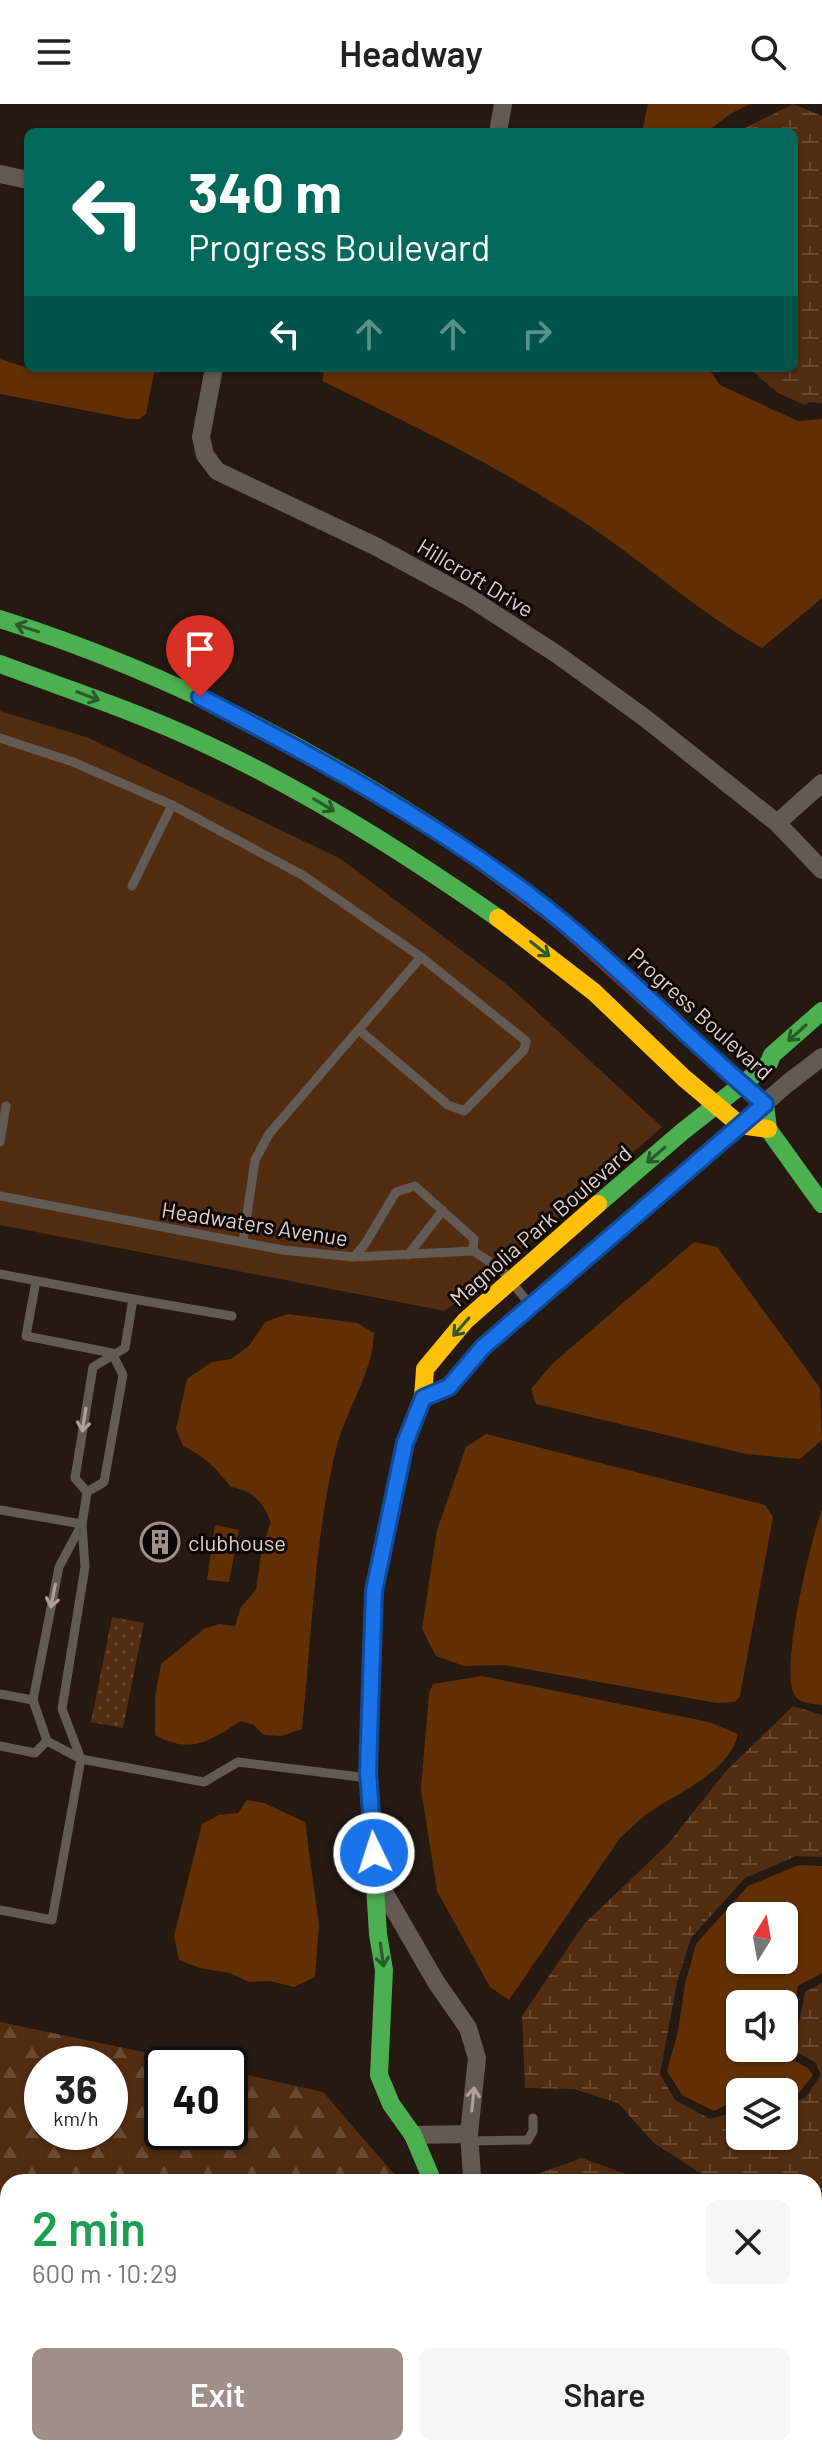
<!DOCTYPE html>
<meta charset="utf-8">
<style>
:root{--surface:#fff;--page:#f6f6f6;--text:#222;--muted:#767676;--accent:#9e9088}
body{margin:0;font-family:Barlow,sans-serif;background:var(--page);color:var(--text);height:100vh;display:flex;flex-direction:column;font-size:30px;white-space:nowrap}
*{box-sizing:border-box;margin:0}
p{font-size:26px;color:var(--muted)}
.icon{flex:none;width:44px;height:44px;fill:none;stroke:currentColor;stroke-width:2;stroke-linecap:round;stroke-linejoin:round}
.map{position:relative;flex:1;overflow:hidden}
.side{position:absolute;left:0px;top:2070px;width:822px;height:282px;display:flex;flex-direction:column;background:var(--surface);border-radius:24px 24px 0 0;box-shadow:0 2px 6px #0004}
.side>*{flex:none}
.banner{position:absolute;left:24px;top:24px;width:774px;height:244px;border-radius:12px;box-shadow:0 2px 6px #0004;background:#00695c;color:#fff;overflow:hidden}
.needle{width:52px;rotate:11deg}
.fabs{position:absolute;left:726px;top:1798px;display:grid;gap:16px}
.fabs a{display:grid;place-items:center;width:72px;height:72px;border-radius:12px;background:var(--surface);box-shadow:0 2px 6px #0004;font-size:40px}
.speed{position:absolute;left:24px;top:1942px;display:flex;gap:16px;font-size:40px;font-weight:700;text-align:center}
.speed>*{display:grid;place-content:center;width:104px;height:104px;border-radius:50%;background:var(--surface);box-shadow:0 2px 6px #0004;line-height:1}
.speed small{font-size:20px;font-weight:400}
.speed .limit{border:4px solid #111;border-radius:12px;background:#fff;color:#111}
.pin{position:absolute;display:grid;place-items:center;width:68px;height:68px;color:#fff;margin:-82px -34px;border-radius:50% 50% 50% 0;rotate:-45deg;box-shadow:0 0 8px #0007}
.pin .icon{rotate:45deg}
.me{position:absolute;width:88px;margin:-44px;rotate:356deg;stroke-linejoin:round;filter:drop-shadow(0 0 6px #0008)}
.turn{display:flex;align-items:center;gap:28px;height:168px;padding:0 32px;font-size:36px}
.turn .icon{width:104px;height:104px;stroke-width:2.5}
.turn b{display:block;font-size:56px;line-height:68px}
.lanes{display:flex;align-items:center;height:76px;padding:0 32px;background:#0003;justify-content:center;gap:40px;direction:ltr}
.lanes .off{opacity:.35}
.round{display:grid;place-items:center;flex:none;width:84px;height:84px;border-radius:12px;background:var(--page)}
.summary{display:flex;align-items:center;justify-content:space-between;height:136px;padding:0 32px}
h1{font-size:48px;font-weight:600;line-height:60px;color:#1e9e55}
.cta{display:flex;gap:16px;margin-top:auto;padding:16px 32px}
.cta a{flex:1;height:92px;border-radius:12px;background:var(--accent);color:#fff;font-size:32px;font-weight:600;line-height:92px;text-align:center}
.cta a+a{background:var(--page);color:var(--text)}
header{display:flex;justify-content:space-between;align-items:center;height:104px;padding:0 32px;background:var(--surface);font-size:36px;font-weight:600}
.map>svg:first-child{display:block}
.grass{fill:#532d12}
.forest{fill:url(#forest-firs);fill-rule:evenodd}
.wetland{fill:url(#wetland-marsh)}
.park{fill:url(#park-dots)}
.water{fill:#633005;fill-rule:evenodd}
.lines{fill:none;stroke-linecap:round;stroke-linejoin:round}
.lane{stroke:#635a54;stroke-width:9}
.street{stroke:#635a54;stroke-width:18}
.fast{stroke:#4caf50;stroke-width:18}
.slow{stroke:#ffc107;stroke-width:18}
.jam{stroke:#c62828;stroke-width:18}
.oneway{stroke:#2d5a2a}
.oneway2{stroke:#ada19a}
.route-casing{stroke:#114b97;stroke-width:20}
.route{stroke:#1a73e8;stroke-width:14}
.labels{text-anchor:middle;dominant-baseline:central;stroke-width:6;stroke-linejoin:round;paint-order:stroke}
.street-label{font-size:22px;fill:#dfd0c8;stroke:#0e0603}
.poi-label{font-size:22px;fill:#dfd0c8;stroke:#0e0603;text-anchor:start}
</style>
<header><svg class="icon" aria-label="menu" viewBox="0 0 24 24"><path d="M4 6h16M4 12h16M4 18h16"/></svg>Headway<svg class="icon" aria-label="search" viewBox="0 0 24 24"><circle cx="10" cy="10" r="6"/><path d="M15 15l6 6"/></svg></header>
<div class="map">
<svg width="822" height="2351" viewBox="0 0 822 2351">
<defs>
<pattern id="forest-firs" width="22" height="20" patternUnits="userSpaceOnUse" patternTransform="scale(2)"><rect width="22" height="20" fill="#532d12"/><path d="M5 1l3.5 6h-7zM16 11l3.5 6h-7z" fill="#6b4a33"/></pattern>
<pattern id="wetland-marsh" width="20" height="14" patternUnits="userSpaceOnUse" patternTransform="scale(2)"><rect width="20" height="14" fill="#532d12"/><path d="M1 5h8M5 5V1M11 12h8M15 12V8" fill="none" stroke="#6b4a33"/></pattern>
<pattern id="park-dots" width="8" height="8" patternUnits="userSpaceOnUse" patternTransform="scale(2)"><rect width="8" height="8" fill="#532d12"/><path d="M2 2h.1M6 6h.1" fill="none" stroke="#6b4a33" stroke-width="1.8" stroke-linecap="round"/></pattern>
</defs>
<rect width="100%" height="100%" fill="#251912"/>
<path class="grass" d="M0 607 89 634 341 755 510 883 662 1023 555 1117 445 1207 0 1121Z"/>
<path class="forest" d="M0 1918 201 1960H162V2028H230V1967L323 1988 401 2078H8V2127L0 2129ZM42 1960H110V2028H42Z"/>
<g class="wetland">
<path d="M793 0 822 12V299L809 298 805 301 778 289 749 264H794V28H737Z"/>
<path d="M793 1602 822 1611V1753L796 1752 745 1774 691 1834 677 1878 660 1970 675 1996 710 2015 740 2007V2032H784V2001L805 1994 821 1971 815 1958 798 1949 797 1927 805 1888 822 1879V2114L814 2111V2078H714L654 2039 618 1999 574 1985 525 1984 522 1912 584 1820 668 1740 726 1667Z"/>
<path d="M582 2054 648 2078H536L540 2069Z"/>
<path d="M822 2142V2249L814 2254V2151Z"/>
<path d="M321 2344H391L401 2351H313Z"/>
</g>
<path class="park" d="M112 1513 144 1519 123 1624 91 1618Z"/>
<g class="water">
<path d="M648 0H750L730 10 707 28H642Z"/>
<path d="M0 255 28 264H155L146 310 139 315H130L0 290Z"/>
<path d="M325 264H708L720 281 798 317 822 315V494L762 544C696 507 642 456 579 415 497 362 409 319 322 277Z"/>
<path d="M694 1138 717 1143 820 1284 822 1336 800 1355 746 1350 536 1300 531 1285 552 1260Z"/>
<path d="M288 1210 357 1219 374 1229C373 1269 346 1305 336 1345 314 1437 312 1531 302 1625L281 1632 264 1631 254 1621 241 1617C209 1637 192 1651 155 1631V1593L161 1560 204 1525 219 1520 235 1522 241 1503 256 1486 262 1443 271 1418C262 1397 253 1387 231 1383 216 1364 204 1352 183 1342L176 1325 187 1275 212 1258 231 1255 249 1242 265 1218Z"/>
<path d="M486 1330 765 1401 773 1413 740 1592 735 1598 717 1599 504 1561 464 1562 436 1552 422 1525 437 1426 466 1343Z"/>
<path d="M822 1405V1601C813 1600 799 1600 794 1590 780 1563 811 1436 822 1405Z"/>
<path d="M215 1421 239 1426 229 1478 207 1476Z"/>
<path d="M482 1572 709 1618 738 1630C729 1670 675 1689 644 1712 636 1719 628 1727 620 1734L509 1896 490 1883 437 1787 421 1685 429 1589 433 1580Z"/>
<path d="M247 1696 264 1699 305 1718 319 1821 315 1873 294 1883 270 1877 249 1878 230 1869 200 1864 179 1856 174 1832 202 1720 219 1711 238 1709Z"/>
<path d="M799 1761 822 1762V1869L798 1882 789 1927 791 1955 808 1964 813 1971 799 1989 784 1992V1988H740V1998H732L714 2007 682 1991 667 1967 678 1927 685 1880 696 1840 748 1782ZM740 1812H784V1856H740ZM740 1900H784V1944H740Z"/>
<path d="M8 2165V2260L0 2258V2167Z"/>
<path d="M231 2344H305L301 2351H236Z"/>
</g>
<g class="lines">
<g class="lane">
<path d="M0 634 73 658 172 701 304 772 421 853 526 937 524 946 464 1007 448 1001 359 926"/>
<path d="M132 782 172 701"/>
<path d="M0 1038 6 1002"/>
<path d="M0 1092 283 1146 354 1153 473 1147 501 1165 531 1202"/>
<path d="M243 1138 255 1056 269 1030 421 853"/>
<path d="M408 1151 443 1106"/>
<path d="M354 1153 365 1140 396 1088 415 1082 474 1135 473 1147"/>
<path d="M0 1170 133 1195 125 1244 93 1263 75 1374 87 1388"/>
<path d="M133 1195 232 1212"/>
<path d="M0 1406 82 1420"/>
<path d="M82 1420 59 1463 33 1596 47 1637 81 1655 204 1678 238 1658 368 1674"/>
<path d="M0 1590 33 1596"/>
<path d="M0 1642 35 1649 47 1637"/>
<path d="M0 1806 52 1816 81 1655 62 1605 85 1463 82 1420 87 1388 104 1378 123 1271 112 1249 26 1232 36 1177"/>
<path d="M469 2037 528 2036 533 2027V2014"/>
<path d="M692 2344 698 2351"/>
</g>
<g class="street">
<path d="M498 28 503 0"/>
<path d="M0 70 28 76"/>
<path d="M214 264 201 333 205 351 217 367 375 442 467 492 558 551 645 614 777 719 822 766"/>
<path d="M777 719 822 679"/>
<path d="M423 1294 449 1283 483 1243 788 979 822 953"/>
<path d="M376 1774 436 1878 468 1924 477 1954 469 2030 472 2072 476 2078"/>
<path d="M413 2031 469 2030"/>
<path d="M616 2344 621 2351"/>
</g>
<g class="fast">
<path d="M0 515C162 566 317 646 458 740"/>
<path d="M0 560C66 585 135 607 199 637 305 686 402 747 498 814"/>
<path d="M711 953 765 1000 768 1025 822 1100"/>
<path d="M598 1100 682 1028 769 959 772 951 822 907"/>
<path d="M389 1414 374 1487 368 1668 378 1830 384 1866 379 1971 391 2000 413 2031 433 2078"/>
</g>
<g class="slow">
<path d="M498 814 594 888 684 974 740 1021 768 1025"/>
<path d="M389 1414 405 1339 423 1294 425 1265 465 1217 598 1100"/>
</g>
<path class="jam" d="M458 740 560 816 711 953"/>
</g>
<defs><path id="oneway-shaft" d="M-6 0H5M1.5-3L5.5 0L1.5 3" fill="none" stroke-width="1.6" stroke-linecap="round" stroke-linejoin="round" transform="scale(2)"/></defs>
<g class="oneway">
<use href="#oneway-shaft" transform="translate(27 524) rotate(-162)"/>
<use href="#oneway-shaft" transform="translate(88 592) rotate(21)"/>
<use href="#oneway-shaft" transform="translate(324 701) rotate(31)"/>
<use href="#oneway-shaft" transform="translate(540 845) rotate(38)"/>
<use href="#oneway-shaft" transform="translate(797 929) rotate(138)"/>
<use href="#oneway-shaft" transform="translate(656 1051) rotate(139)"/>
<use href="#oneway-shaft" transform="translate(461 1223) rotate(131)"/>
<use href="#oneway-shaft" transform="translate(382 1851) rotate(82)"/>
</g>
<g class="oneway2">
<use href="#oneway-shaft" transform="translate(84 1316) rotate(99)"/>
<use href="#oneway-shaft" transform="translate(53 1492) rotate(101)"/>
<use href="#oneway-shaft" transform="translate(473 1995) rotate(-84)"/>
</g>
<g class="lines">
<defs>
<path id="route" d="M200 593C314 652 425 713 528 790 612 854 684 932 765 1000L483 1243 449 1283 423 1294 405 1339 374 1487 368 1668 374 1749"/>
</defs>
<use href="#route" class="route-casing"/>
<use href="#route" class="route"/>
</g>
<defs>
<symbol id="building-ring" viewBox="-11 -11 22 22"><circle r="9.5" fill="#0e0603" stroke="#9e9088" stroke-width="1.5"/><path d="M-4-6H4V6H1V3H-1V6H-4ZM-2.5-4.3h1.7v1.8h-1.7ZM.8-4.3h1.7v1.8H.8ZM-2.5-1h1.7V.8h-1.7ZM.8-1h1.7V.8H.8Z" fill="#9e9088"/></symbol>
</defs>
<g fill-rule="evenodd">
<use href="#building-ring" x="138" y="1416" width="44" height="44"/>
</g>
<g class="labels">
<g class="street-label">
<text transform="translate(476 473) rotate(31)">Hillcroft Drive</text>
<text transform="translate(701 909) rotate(42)">Progress Boulevard</text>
<text transform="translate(255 1119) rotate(9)">Headwaters Avenue</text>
<text transform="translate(540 1121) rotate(-41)">Magnolia Park Boulevard</text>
</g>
<g class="poi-label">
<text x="188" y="1438">clubhouse</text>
</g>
</g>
</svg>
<div class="fabs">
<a><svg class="needle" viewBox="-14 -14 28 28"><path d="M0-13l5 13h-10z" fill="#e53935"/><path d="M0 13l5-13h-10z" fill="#767676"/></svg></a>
<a><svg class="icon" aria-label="sound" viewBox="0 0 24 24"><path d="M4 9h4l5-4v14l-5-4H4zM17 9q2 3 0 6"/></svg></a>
<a><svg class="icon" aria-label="layers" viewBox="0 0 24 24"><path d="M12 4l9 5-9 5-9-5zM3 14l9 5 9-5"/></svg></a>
</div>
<div class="speed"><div>36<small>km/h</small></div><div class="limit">40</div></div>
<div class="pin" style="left:200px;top:593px;background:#d93025"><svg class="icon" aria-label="arrive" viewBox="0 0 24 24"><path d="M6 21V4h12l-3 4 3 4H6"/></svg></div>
<svg class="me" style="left:374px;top:1749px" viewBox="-20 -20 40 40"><circle r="17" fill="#1a73e8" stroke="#fff" stroke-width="3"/><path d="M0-11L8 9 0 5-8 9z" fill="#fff"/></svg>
<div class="banner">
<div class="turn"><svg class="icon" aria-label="left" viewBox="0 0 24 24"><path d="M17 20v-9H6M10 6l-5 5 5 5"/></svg><div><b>340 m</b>Progress Boulevard</div></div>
<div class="lanes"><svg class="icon" aria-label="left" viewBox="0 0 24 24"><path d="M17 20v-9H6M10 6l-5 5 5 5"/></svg><svg class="icon off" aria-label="ahead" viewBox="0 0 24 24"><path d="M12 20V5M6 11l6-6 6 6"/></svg><svg class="icon off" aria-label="ahead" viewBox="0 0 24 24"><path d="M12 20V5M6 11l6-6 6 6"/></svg><svg class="icon off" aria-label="right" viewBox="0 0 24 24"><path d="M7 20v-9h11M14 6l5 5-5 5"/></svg></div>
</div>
<section class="side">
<div class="summary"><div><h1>2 min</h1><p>600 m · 10:29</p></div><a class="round"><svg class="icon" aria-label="close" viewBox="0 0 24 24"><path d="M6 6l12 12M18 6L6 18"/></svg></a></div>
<div class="cta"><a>Exit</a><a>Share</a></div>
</section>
</div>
